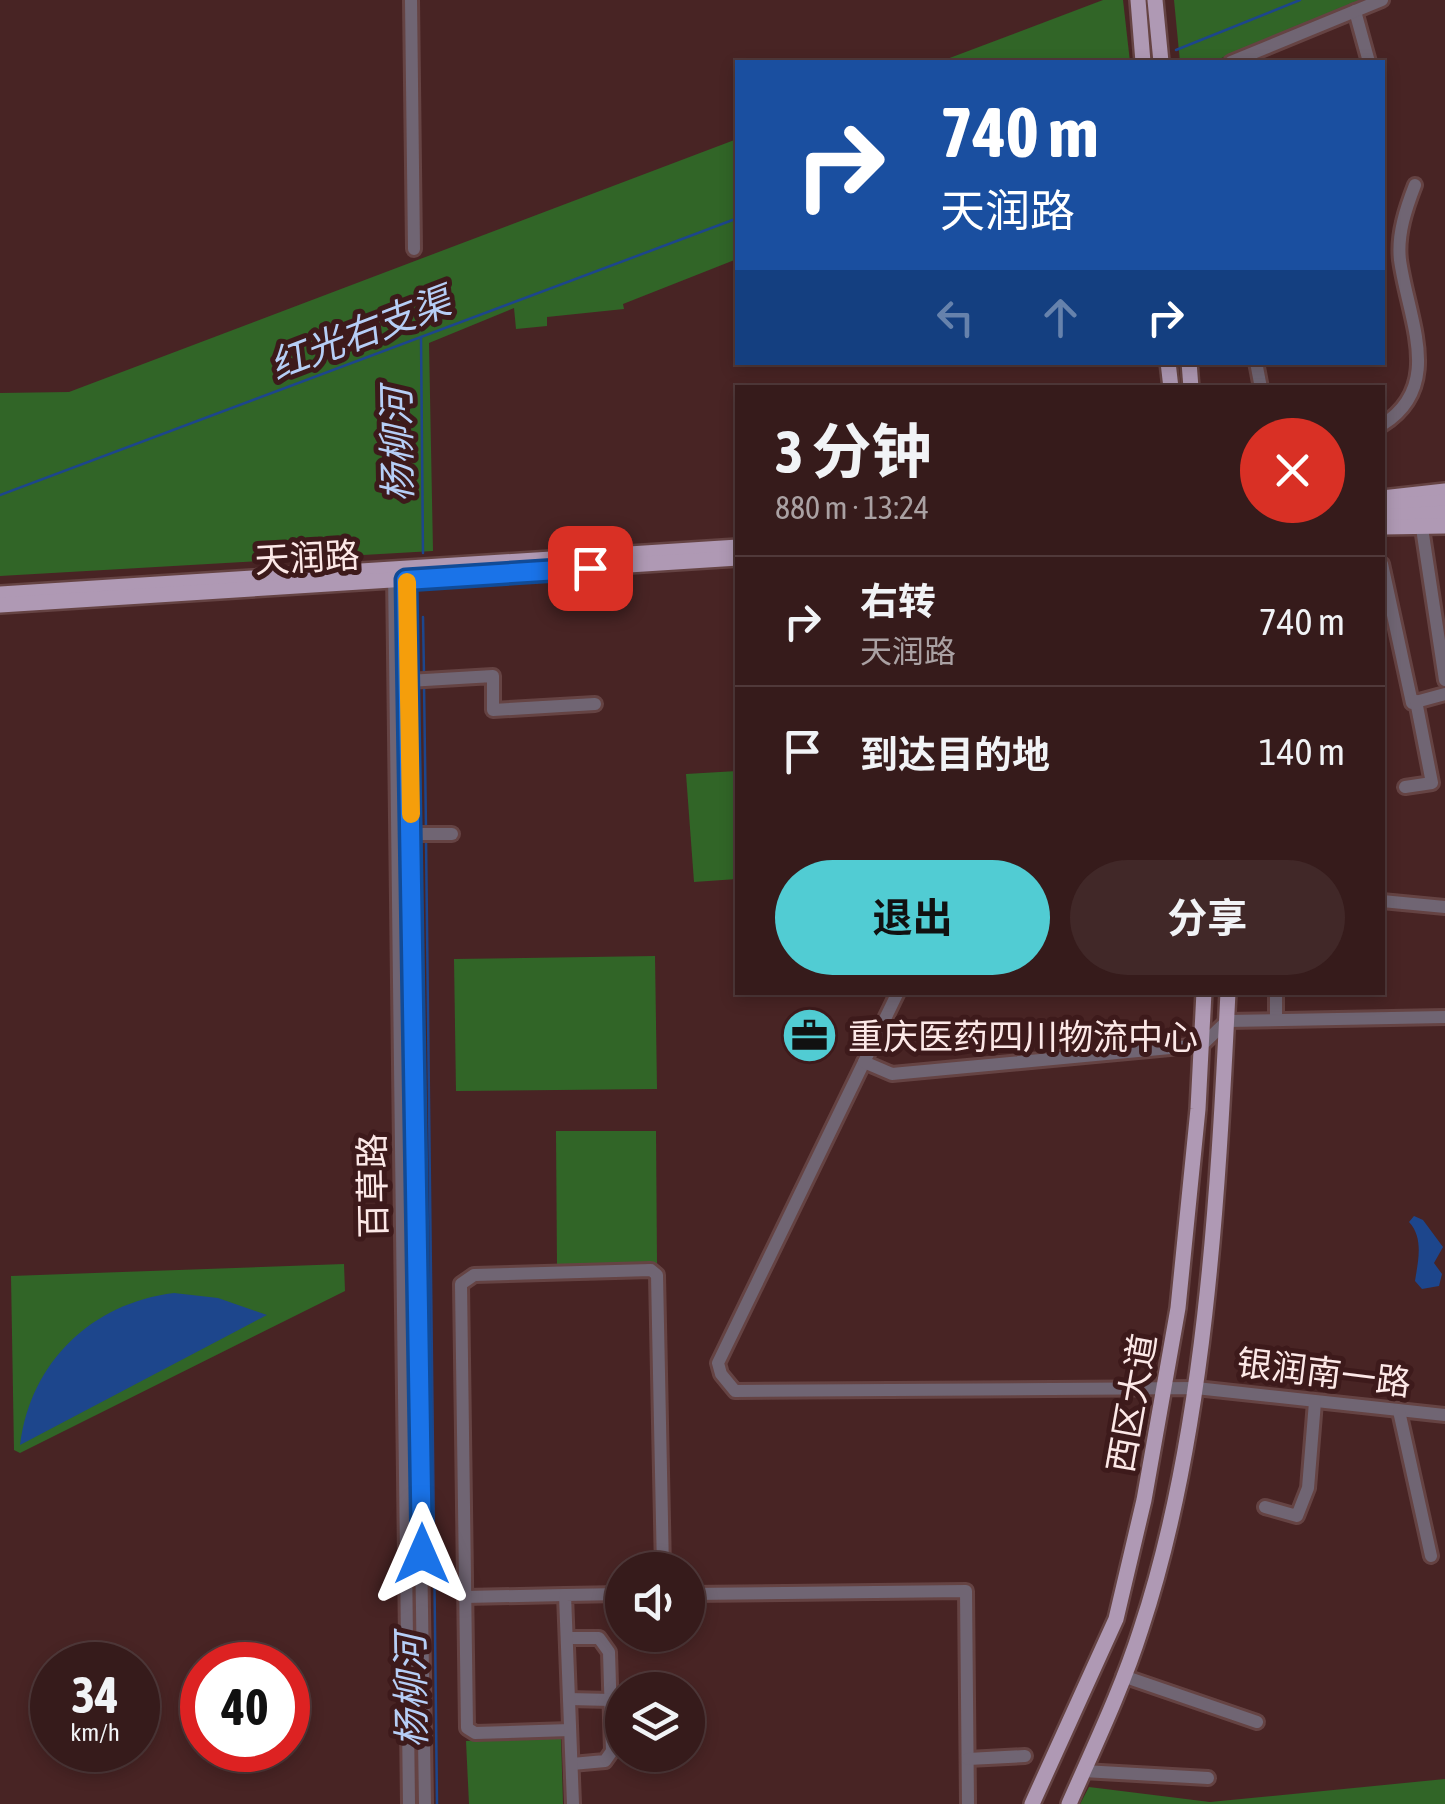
<!DOCTYPE html>
<html lang="zh">
<meta charset="utf-8">
<style>
:root{--surface:#361b1b;--page:#412828;--text:#f1f3f6;--muted:#aaa1a3;--line:#50393a;--accent:#51ccd3}
body{margin:0;font-family:"Asap Condensed","Noto Sans SC",sans-serif;background:var(--page);color:var(--text);height:100vh;display:flex;flex-direction:column;font-size:38px;white-space:nowrap}
*{box-sizing:border-box;margin:0}
p{font-size:32px;color:var(--muted)}
.icon{flex:none;width:55px;height:55px;fill:none;stroke:currentColor;stroke-width:2;stroke-linecap:round;stroke-linejoin:round}
.map{position:relative;flex:1;overflow:hidden}
.side{position:absolute;left:735px;top:385px;width:650px;height:610px;display:flex;flex-direction:column;background:var(--surface);border-radius:0px;box-shadow:0 5px 15px #0003,0 0 0 2px var(--line)}
.side>*{flex:none}
.top-card{position:absolute;left:735px;top:60px;width:650px;height:305px;border-radius:0px;box-shadow:0 5px 15px #0003,0 0 0 2px var(--line);background:#1a4fa0;color:#fff;overflow:hidden}
.fabs{position:absolute;left:605px;top:1552px;display:grid;gap:20px}
.fabs a{display:grid;place-items:center;width:100px;height:100px;border-radius:50%;background:var(--surface);box-shadow:0 5px 15px #0003,0 0 0 2px var(--line);font-size:50px}
.speed{position:absolute;left:30px;top:1642px;display:flex;gap:20px;font-size:50px;font-weight:700;text-align:center}
.speed>*{display:grid;place-content:center;width:130px;height:130px;border-radius:50%;background:var(--surface);box-shadow:0 5px 15px #0003,0 0 0 2px var(--line);line-height:1}
.speed small{font-size:25px;font-weight:400}
.speed .limit{border:15px solid #d22;background:#fff;color:#111}
.pin{position:absolute;display:grid;place-items:center;width:85px;height:85px;color:#fff;margin:-42px;border-radius:20px;box-shadow:0 5px 15px #0006}
.me{position:absolute;width:110px;margin:-55px;rotate:0deg;stroke-linejoin:round;filter:drop-shadow(0 0 8px #0008)}
.turn{display:flex;align-items:center;gap:35px;height:210px;padding:0 40px;font-size:45px}
.turn .icon{width:130px;height:130px;stroke-width:2.5}
.turn b{display:block;font-size:70px;line-height:85px}
.lanes{display:flex;align-items:center;height:95px;padding:0 40px;background:#0003;justify-content:center;gap:50px;direction:ltr}
.lanes .off{opacity:.35}
.round{display:grid;place-items:center;flex:none;width:105px;height:105px;border-radius:52px;background:var(--page)}
.summary{display:flex;align-items:center;justify-content:space-between;height:170px;padding:0 40px}
h1{font-size:60px;font-weight:700;line-height:75px}
.cta{display:flex;gap:20px;margin-top:auto;padding:20px 40px}
.cta a{flex:1;height:115px;border-radius:60px;background:var(--accent);color:#111;font-size:40px;font-weight:700;line-height:115px;text-align:center}
.cta a+a{background:var(--page);color:var(--text)}
ul{padding:0;list-style:none}
li{display:flex;align-items:center;gap:30px;height:130px;padding:0 40px;border-top:2px solid var(--line)}
li div{flex:1}
li b{display:block;font-size:38px}
li em{font-style:normal}
.map>svg:first-child{display:block}
.green{fill:#316527}
.water{fill:#1d468c}
.lines{fill:none;stroke-linecap:round;stroke-linejoin:round}
.stream{stroke:#1d468c;stroke-width:2.5}
.minor-casing{stroke:#654343;stroke-width:18}
.major-casing{stroke:#654343;stroke-width:20}
.minor{stroke:#706573;stroke-width:12}
.major{stroke:#af99b4;stroke-width:15}
.route-casing{stroke:#114b97;stroke-width:25}
.route{stroke:#1a73e8;stroke-width:18}
.slow{stroke:#f59e0b;stroke-width:18}
.labels{text-anchor:middle;dominant-baseline:central;stroke-width:10;stroke-linejoin:round;paint-order:stroke}
.street-label{font-size:35px;fill:#fce8e7;stroke:#3d1a1b}
.poi-label{font-size:35px;fill:#fce8e7;stroke:#3d1a1b;text-anchor:start}
.water-label{font-size:38px;font-style:italic;fill:#b6cef6;stroke:#3d1a1b}
</style>
<div class="map">
<svg width="1445" height="1804" viewBox="0 0 1445 1804">
<rect width="100%" height="100%" fill="#482424"/>
<g class="green">
<path d="M1103 0H1123L1130 62H939Z"/>
<path d="M1174 0H1360L1212 62H1180Z"/>
<path d="M737 139V259L623 304 624 309 547 317V326L516 329 514 308 429 343 433 551 0 576V393L69 392Z"/>
<path d="M737 771V879L694 882 686 774Z"/>
<path d="M655 956 657 1089 456 1091 454 959Z"/>
<path d="M556 1131H656L657 1265 557 1266Z"/>
<path d="M344 1264 345 1291 20 1453 14 1450 11 1276Z"/>
<path d="M561 1738 563 1804H469L466 1741Z"/>
<path d="M1445 1779V1804H1080L1089 1787 1210 1802Z"/>
</g>
<g class="water">
<path d="M1414 1216 1423 1220 1443 1247 1434 1263 1442 1274 1439 1286 1422 1289 1415 1281C1418 1261 1424 1238 1409 1222Z"/>
<path d="M174 1293 218 1298 267 1315 20 1445C30 1362 92 1303 174 1293Z"/>
</g>
<g class="lines">
<g class="stream">
<path d="M1176 50 1300 0"/>
<path d="M421 338 423 553"/>
<path d="M0 495 738 218"/>
<path d="M423 617 424 675"/>
<path d="M424 683 426 830"/>
<path d="M426 838 437 1804"/>
</g>
<defs>
<g id="minor">
<path d="M411 0 414 249"/>
<path d="M1355 11 1369 62"/>
<path d="M1231 62 1382 0"/>
<path d="M1256 362 1261 388"/>
<path d="M1382 425C1445 386 1408 319 1400 260 1397 235 1406 208 1415 185"/>
<path d="M1422 528 1445 680"/>
<path d="M1382 564 1412 703 1445 694"/>
<path d="M394 571 409 1804"/>
<path d="M406 572 425 1804"/>
<path d="M408 681 493 676V710L595 704"/>
<path d="M1405 787 1432 783 1416 701"/>
<path d="M411 834H452"/>
<path d="M1382 901 1445 907"/>
<path d="M898 992 718 1363 721 1374 735 1391 1196 1388 1445 1415"/>
<path d="M1276 1020V994"/>
<path d="M864 1062 892 1074 1202 1045 1227 1021 1445 1017"/>
<path d="M1399 1411 1431 1556"/>
<path d="M1265 1507 1297 1516 1308 1488 1315 1402"/>
<path d="M688 1594 966 1591 968 1804"/>
<path d="M465 1597 565 1595"/>
<path d="M567 1638H599L609 1652 612 1751 605 1761 572 1764"/>
<path d="M1123 1676 1257 1722"/>
<path d="M569 1699 611 1700"/>
<path d="M570 1730 475 1733 467 1728 461 1284 474 1275 651 1270 657 1275 663 1570"/>
<path d="M968 1759 1025 1756"/>
<path d="M1083 1771 1208 1778"/>
<path d="M573 1804 565 1595 622 1594"/>
</g>
<g id="major">
<path d="M1138 0 1143 62"/>
<path d="M1155 0 1161 62"/>
<path d="M1168 362 1171 388"/>
<path d="M1189 362 1191 388"/>
<path d="M1382 498 1445 491"/>
<path d="M1384 506 1445 502"/>
<path d="M1382 517 1445 513"/>
<path d="M1382 527 1445 526"/>
<path d="M0 594 738 547"/>
<path d="M0 605 738 558"/>
<path d="M1032 1804 1116 1619 1144 1500 1178 1308 1198 1109 1204 992"/>
<path d="M1069 1804C1094 1747 1122 1689 1141 1629 1205 1436 1218 1196 1228 992"/>
</g>
</defs>
<use href="#minor" class="minor-casing"/>
<use href="#major" class="major-casing"/>
<use href="#minor" class="minor"/>
<use href="#major" class="major"/>
</g>
<g class="lines">
<defs>
<path id="route" d="M422 1554 406 580 590 568"/>
</defs>
<use href="#route" class="route-casing"/>
<use href="#route" class="route"/>
<path class="slow" d="M407 582 411 814"/>
</g>
<defs>
<symbol id="office-disc" viewBox="-11 -11 22 22"><circle r="9.5" fill="#51ccd3" stroke="#3d1a1b"/><path d="M-6-3h4V-5.5h4V-3h4V5H-6ZM-1-4.5V-3h2v-1.5ZM-6 0V1H6V0Z" fill="#111"/></symbol>
</defs>
<g fill-rule="evenodd">
<use href="#office-disc" x="778" y="1004" width="63" height="63"/>
</g>
<g class="labels">
<g class="street-label">
<text transform="translate(307 557) rotate(-3)">天润路</text>
<text transform="translate(372 1186) rotate(-91)">百草路</text>
<text transform="translate(1324 1372) rotate(7)">银润南一路</text>
<text transform="translate(1131 1403) rotate(-80)">西区大道</text>
</g>
<g class="poi-label">
<text x="848" y="1036">重庆医药四川物流中心</text>
</g>
<g class="water-label">
<text transform="translate(360 333) rotate(-21)">红光右支渠</text>
<text transform="translate(397 445) rotate(-91)">杨柳河</text>
<text transform="translate(411 1691) rotate(-91)">杨柳河</text>
</g>
</g>
</svg>
<div class="fabs">
<a><svg class="icon" aria-label="sound" viewBox="0 0 24 24"><path d="M4 9h4l5-4v14l-5-4H4zM17 9q2 3 0 6"/></svg></a>
<a><svg class="icon" aria-label="layers" viewBox="0 0 24 24"><path d="M12 4l9 5-9 5-9-5zM3 14l9 5 9-5"/></svg></a>
</div>
<div class="speed"><div>34<small>km/h</small></div><div class="limit">40</div></div>
<div class="pin" style="left:590px;top:568px;background:#d93025"><svg class="icon" aria-label="arrive" viewBox="0 0 24 24"><path d="M6 21V4h12l-3 4 3 4H6"/></svg></div>
<svg class="me" style="left:422px;top:1554px" viewBox="-20 -20 40 40"><path d="M0-17L14 15 0 8-14 15z" fill="#1a73e8" stroke="#fff" stroke-width="4"/></svg>
<div class="top-card">
<div class="turn"><svg class="icon" aria-label="right" viewBox="0 0 24 24"><path d="M7 20v-9h11M14 6l5 5-5 5"/></svg><div><b>740 m</b>天润路</div></div>
<div class="lanes"><svg class="icon off" aria-label="left" viewBox="0 0 24 24"><path d="M17 20v-9H6M10 6l-5 5 5 5"/></svg><svg class="icon off" aria-label="ahead" viewBox="0 0 24 24"><path d="M12 20V5M6 11l6-6 6 6"/></svg><svg class="icon" aria-label="right" viewBox="0 0 24 24"><path d="M7 20v-9h11M14 6l5 5-5 5"/></svg></div>
</div>
<section class="side">
<div class="summary"><div><h1>3 分钟</h1><p>880 m · 13:24</p></div><a class="round" style="background:#d93025;color:#fff"><svg class="icon" aria-label="close" viewBox="0 0 24 24"><path d="M6 6l12 12M18 6L6 18"/></svg></a></div>
<ul>
<li><svg class="icon" aria-label="right" viewBox="0 0 24 24"><path d="M7 20v-9h11M14 6l5 5-5 5"/></svg><div><b>右转</b><p>天润路</p></div><em>740 m</em></li>
<li><svg class="icon" aria-label="arrive" viewBox="0 0 24 24"><path d="M6 21V4h12l-3 4 3 4H6"/></svg><div><b>到达目的地</b></div><em>140 m</em></li>
</ul>
<div class="cta"><a>退出</a><a>分享</a></div>
</section>
</div>
